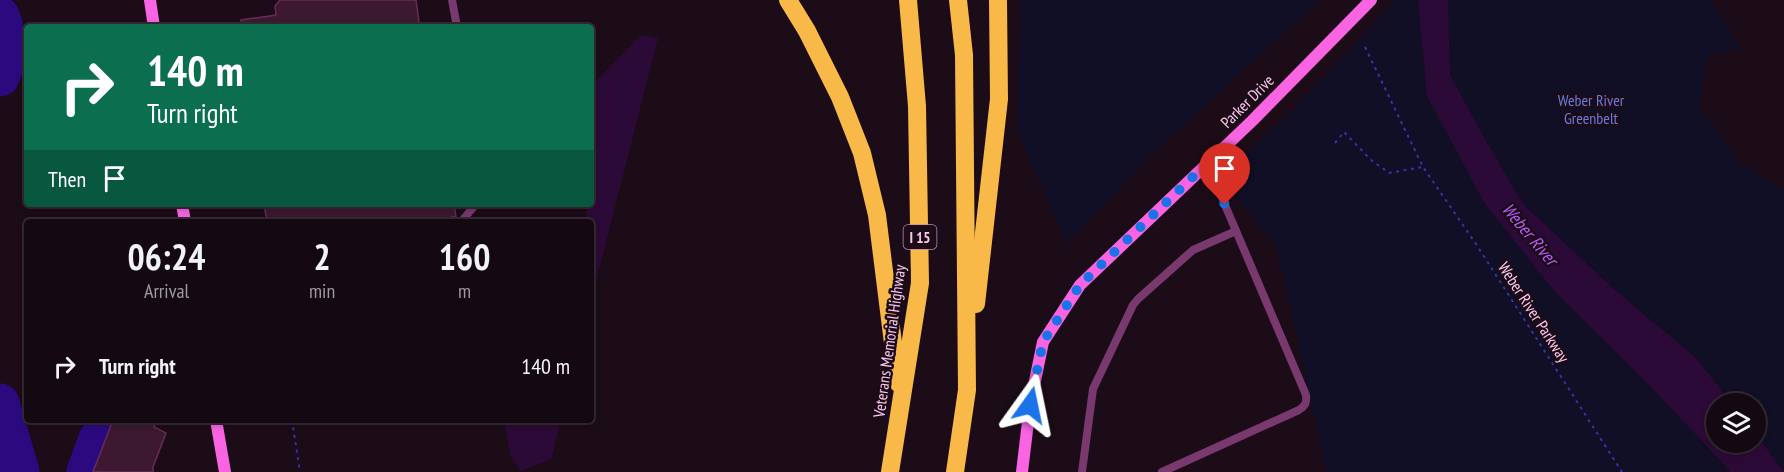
<!DOCTYPE html>
<style>
:root{--surface:#150911;--page:#22171f;--text:#f1f3f6;--muted:#9d9a9f;--line:#342a31}
body{margin:0;font-family:"PT Sans Narrow",sans-serif;background:var(--page);color:var(--text);height:100vh;display:flex;flex-direction:column;font-size:22px;white-space:nowrap}
*{box-sizing:border-box;margin:0}
p{font-size:20px;color:var(--muted)}
.icon{flex:none;width:33px;height:33px;fill:none;stroke:currentColor;stroke-width:2;stroke-linecap:round;stroke-linejoin:round}
.map{position:relative;flex:1;overflow:hidden}
.panel{position:absolute;left:24px;top:219px;width:570px;height:204px;display:flex;flex-direction:column;background:var(--surface);border-radius:6px;box-shadow:0 3px 9px #0003,0 0 0 2px var(--line)}
.panel>*{flex:none}
.top-card{position:absolute;left:24px;top:24px;width:570px;height:183px;border-radius:6px;box-shadow:0 3px 9px #0003,0 0 0 2px var(--line);background:#0b6e4f;color:#fff;overflow:hidden}
.tools{position:absolute;left:1706px;top:393px;display:grid;gap:12px}
.tools a{display:grid;place-items:center;width:60px;height:60px;border-radius:50%;background:var(--surface);box-shadow:0 3px 9px #0003,0 0 0 2px var(--line);font-size:30px}
.pin{position:absolute;display:grid;place-items:center;width:51px;height:51px;color:#fff;margin:-62px -26px;border-radius:50% 50% 50% 0;rotate:-45deg;box-shadow:0 0 6px #0007}
.pin .icon{rotate:45deg}
.me{position:absolute;width:66px;margin:-33px;rotate:12deg;stroke-linejoin:round;filter:drop-shadow(0 0 4px #0008)}
.turn{display:flex;align-items:center;gap:21px;height:126px;padding:0 24px;font-size:27px}
.turn .icon{width:78px;height:78px;stroke-width:2.5}
.turn b{display:block;font-size:42px;line-height:51px}
.then{display:flex;align-items:center;height:57px;padding:0 24px;background:#0003;gap:12px;font-size:22px}
.eta{display:flex;justify-content:space-evenly;align-items:center;height:102px;text-align:center}
.eta b{font-size:36px;font-weight:700;line-height:42px}
ul{padding:0;list-style:none}
li{display:flex;align-items:center;gap:18px;height:90px;padding:0 24px}
li div{flex:1}
li b{display:block;font-size:22px}
li em{font-style:normal}
.map>svg:first-child{display:block}
.green{fill:#110f25}
.water{fill:#2c0a37}
.lines{fill:none;stroke-linecap:round;stroke-linejoin:round}
.taxiway{stroke:#2b0a80;stroke-width:39}
.building{fill:#3c1931;stroke:#672c54;stroke-width:1.5}
.path{stroke:#3831a9;stroke-width:2;stroke-dasharray:3 4.5;stroke-linecap:butt}
.lane{stroke:#79396f;stroke-width:8}
.secondary{stroke:#f964e3;stroke-width:12}
.highway{stroke:#f8b949;stroke-width:18}
.route{stroke:#1a73e8;stroke-width:10;stroke-dasharray:0 18}
.labels{text-anchor:middle;dominant-baseline:central;stroke-width:5;stroke-linejoin:round;paint-order:stroke}
.shield{fill:#1c0c17;stroke:#ba90b0;stroke-width:1.5}
.shield-label{font-size:15px;font-weight:bold;fill:#fdc9f1}
.park-label{font-size:16px;fill:#6a79dd;stroke:#1c0c17}
.street-label{font-size:16px;fill:#fdc9f1;stroke:#1c0c17}
.water-label{font-size:18px;font-style:italic;fill:#b75bf9;stroke:#1c0c17}
</style>
<div class="map">
<svg width="1784" height="472" viewBox="0 0 1784 472">
<rect width="100%" height="100%" fill="#1c0c17"/>
<g class="green">
<path d="M1020 0H1320L1154 152 1067 243 1017 132Z"/>
<path d="M1396 0H1418L1427 96 1556 293 1651 387 1731 472H1326L1276 244 1219 179 1285 118Z"/>
<path d="M1448 0H1710L1742 50 1709 55 1698 105 1741 164 1784 190V470L1755 433V404L1732 403 1695 357 1616 291 1523 204 1485 139 1450 75Z"/>
</g>
<g class="water">
<path d="M1418 0H1448L1450 75 1485 139 1523 204 1616 291 1695 357 1732 403 1716 404V442H1755V433L1784 472H1731L1651 387 1556 293 1485 204 1427 96Z"/>
<path d="M641 35 658 38 591 301V222H586L587 204H591L593 125 591 122V89L593 84Z"/>
<path d="M504 420H561L551 459 521 471 511 457Z"/>
</g>
<g class="lines">
<g class="taxiway">
<path d="M0 16C9 38 9 56 0 77"/>
<path d="M0 403 20 472"/>
<path d="M86 472 98 439"/>
</g>
</g>
<g class="building">
<path d="M280 0H416L419 22 410 24 411 27H242L241 20 276 15 275 6Z"/>
<path d="M264 204H454L456 217H451L452 222H267Z"/>
<path d="M113 420H157L154 427 166 433 153 467V472H93Z"/>
</g>
<g class="lines">
<g class="path">
<path d="M1365 47 1423 167 1476 244 1622 472"/>
<path d="M1335 143 1344 132 1371 160 1389 173 1422 167"/>
<path d="M292 420 300 472"/>
</g>
<g class="lane">
<path d="M452 0 457 27"/>
<path d="M461 222 476 204"/>
<path d="M1082 472 1093 389 1133 305 1138 299 1193 250 1236 231"/>
<path d="M1162 472 1299 410C1305 406 1307 403 1306 395L1219 191 1201 169"/>
</g>
<g class="secondary">
<path d="M150 0 154 27"/>
<path d="M182 204 185 222"/>
<path d="M216 420 225 472"/>
<path d="M1022 472 1030 405 1043 342 1080 285 1252 121 1371 0"/>
</g>
<g class="highway">
<path d="M788 0 807 31 840 97 862 153 877 215 898 383"/>
<path d="M976 304 999 99 998 0"/>
<path d="M890 472 920 283 917 106 908 0"/>
<path d="M955 472 967 390 964 55 958 0"/>
</g>
</g>
<g class="lines">
<path class="route" d="M1030 405 1043 342 1080 285 1201 169 1219 191 1225 205"/>
</g>
<g class="labels">
<rect class="shield" x="903.5" y="225" width="33" height="24" rx="4.5"/>
<g class="shield-label">
<text x="920" y="237">I 15</text>
</g>
<g class="park-label">
<text x="1591" y="100">Weber River<tspan x="1591" dy="18">Greenbelt</tspan></text>
</g>
<g class="street-label">
<text transform="translate(1247 101) rotate(-45)">Parker Drive</text>
<text transform="translate(1534 312) rotate(57)">Weber River Parkway</text>
<text transform="translate(889 341) rotate(-82)">Veterans Memorial Highway</text>
</g>
<g class="water-label">
<text transform="translate(1530 234) rotate(50)">Weber River</text>
</g>
</g>
</svg>
<div class="tools">
<a><svg class="icon" aria-label="layers" viewBox="0 0 24 24"><path d="M12 4l9 5-9 5-9-5zM3 14l9 5 9-5"/></svg></a>
</div>
<div class="pin" style="left:1225px;top:205px;background:#d93025"><svg class="icon" aria-label="arrive" viewBox="0 0 24 24"><path d="M6 21V4h12l-3 4 3 4H6"/></svg></div>
<svg class="me" style="left:1030px;top:405px" viewBox="-20 -20 40 40"><path d="M0-17L14 15 0 8-14 15z" fill="#1a73e8" stroke="#fff" stroke-width="4"/></svg>
<div class="top-card">
<div class="turn"><svg class="icon" aria-label="right" viewBox="0 0 24 24"><path d="M7 20v-9h11M14 6l5 5-5 5"/></svg><div><b>140 m</b>Turn right</div></div>
<div class="then">Then<svg class="icon" aria-label="arrive" viewBox="0 0 24 24"><path d="M6 21V4h12l-3 4 3 4H6"/></svg></div>
</div>
<section class="panel">
<div class="eta">
<div><b>06:24</b><p>Arrival</p></div>
<div><b>2</b><p>min</p></div>
<div><b>160</b><p>m</p></div>
</div>
<ul>
<li><svg class="icon" aria-label="right" viewBox="0 0 24 24"><path d="M7 20v-9h11M14 6l5 5-5 5"/></svg><div><b>Turn right</b></div><em>140 m</em></li>
</ul>
</section>
</div>
